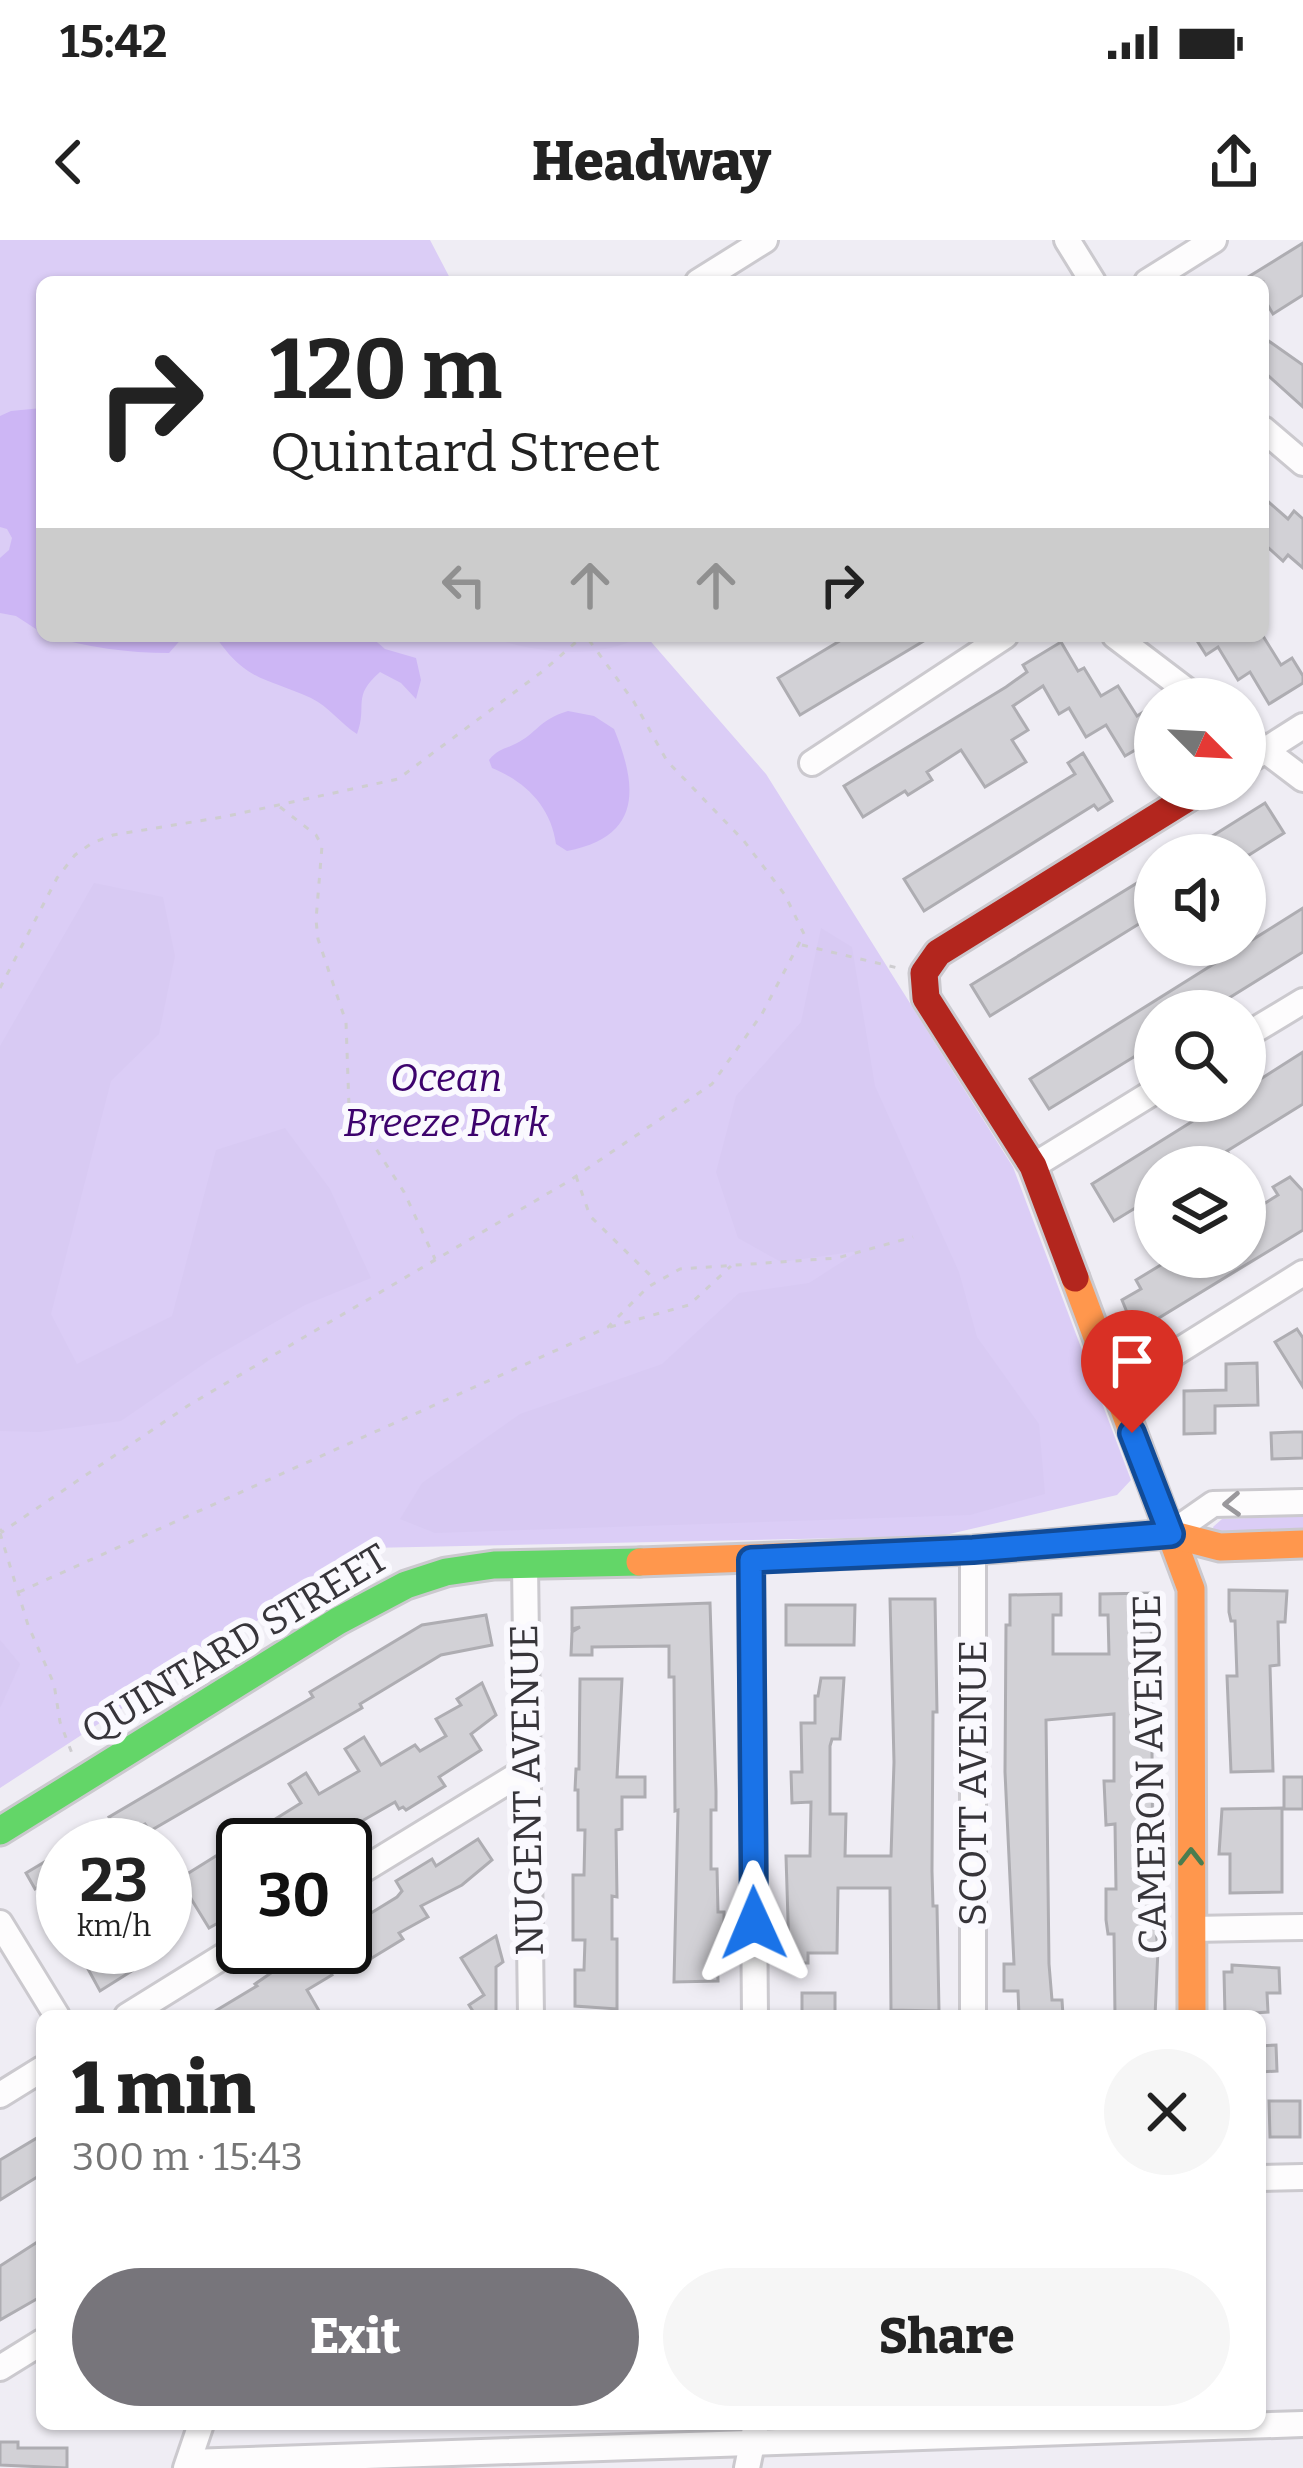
<!DOCTYPE html>
<meta charset="utf-8">
<style>
:root{--surface:#fff;--page:#f6f6f6;--text:#222;--muted:#767676;--accent:#77757b}
body{margin:0;font-family:Bitter,serif;background:var(--page);color:var(--text);height:100vh;display:flex;flex-direction:column;font-size:45px;white-space:nowrap}
*{box-sizing:border-box;margin:0}
p{font-size:39px;color:var(--muted)}
.icon{flex:none;width:66px;height:66px;fill:none;stroke:currentColor;stroke-width:2;stroke-linecap:round;stroke-linejoin:round}
.map{position:relative;flex:1;overflow:hidden}
.sheet{position:absolute;left:36px;top:1770px;width:1230px;height:420px;display:flex;flex-direction:column;background:var(--surface);border-radius:18px;box-shadow:0 3px 9px #0004}
.sheet>*{flex:none}
.guide{position:absolute;left:36px;top:36px;width:1233px;height:366px;border-radius:18px;box-shadow:0 3px 9px #0004;background:#fff;color:var(--text);overflow:hidden}
.needle{width:78px;rotate:114deg}
.controls{position:absolute;left:1134px;top:438px;display:grid;gap:24px}
.controls a{display:grid;place-items:center;width:132px;height:132px;border-radius:50%;background:var(--surface);box-shadow:0 3px 9px #0004;font-size:60px}
.speed{position:absolute;left:36px;top:1578px;display:flex;gap:24px;font-size:60px;font-weight:700;text-align:center}
.speed>*{display:grid;place-content:center;width:156px;height:156px;border-radius:50%;background:var(--surface);box-shadow:0 3px 9px #0004;line-height:1}
.speed small{font-size:30px;font-weight:400}
.speed .limit{border:6px solid #111;border-radius:18px;background:#fff;color:#111}
.pin{position:absolute;display:grid;place-items:center;width:102px;height:102px;color:#fff;margin:-123px -51px;border-radius:50% 50% 50% 0;rotate:-45deg;box-shadow:0 0 12px #0007}
.pin .icon{rotate:45deg}
.me{position:absolute;width:132px;margin:-66px;rotate:359deg;stroke-linejoin:round;filter:drop-shadow(0 0 9px #0008)}
.turn{display:flex;align-items:center;gap:42px;height:252px;padding:0 36px;font-size:54px}
.turn .icon{width:156px;height:156px;stroke-width:2.5}
.turn b{display:block;font-size:84px;line-height:102px}
.lanes{display:flex;align-items:center;height:114px;padding:0 36px;background:#0003;justify-content:center;gap:60px;direction:ltr}
.lanes .off{opacity:.35}
.round{display:grid;place-items:center;flex:none;width:126px;height:126px;border-radius:63px;background:var(--page)}
.overview{display:flex;align-items:center;justify-content:space-between;height:204px;padding:0 36px}
h1{font-size:72px;font-weight:800;line-height:90px}
.action{display:flex;gap:24px;margin-top:auto;padding:24px 36px}
.action a{flex:1;height:138px;border-radius:72px;background:var(--accent);color:#fff;font-size:48px;font-weight:800;line-height:138px;text-align:center}
.action a+a{background:var(--page);color:var(--text)}
.status{display:flex;justify-content:space-between;align-items:center;height:84px;padding:0 60px;background:var(--surface);direction:ltr}
.status svg{height:33px;fill:currentColor}
header{display:flex;justify-content:space-between;align-items:center;height:156px;padding:0 36px;background:var(--surface);font-size:54px;font-weight:800}
.map>svg:first-child{display:block}
.green{fill:#dbcdf6}
.forest{fill:#d8caf3}
.water{fill:#cdb6f5}
.building{fill:#d2d1d6;stroke:#aeadb2;stroke-width:3}
.lines{fill:none;stroke-linecap:round;stroke-linejoin:round}
.street-casing{stroke:#cbc9ce;stroke-width:30}
.fast-casing{stroke:#cbc9ce;stroke-width:33}
.slow-casing{stroke:#cbc9ce;stroke-width:33}
.jam-casing{stroke:#cbc9ce;stroke-width:33}
.path{stroke:#cecdd0;stroke-width:3;stroke-dasharray:6 9;stroke-linecap:butt}
.street{stroke:#fdfcfd;stroke-width:24}
.fast{stroke:#63d668;stroke-width:27}
.slow{stroke:#ff974d;stroke-width:27}
.jam{stroke:#b3261e;stroke-width:27}
.oneway{stroke:#9a989c}
.oneway2{stroke:#4b7d4f}
.route-casing{stroke:#114b97;stroke-width:30}
.route{stroke:#1a73e8;stroke-width:21}
.labels{text-anchor:middle;dominant-baseline:central;stroke-width:12;stroke-linejoin:round;paint-order:stroke}
.park-label{font-size:39px;font-style:italic;fill:#3d036d;stroke:#faf9fe}
.street-label{font-size:39px;fill:#37353a;stroke:#faf9fe}
</style>
<div class="status"><b>15:42</b><svg viewBox="0 0 49 12"><path d="M0 12V9h3v3zM5 12V6h3v6zM10 12V3h3v9zM15 12V0h3v12zM26 1h20v11H26zM47 4h2v5h-2z"/></svg></div>
<header><svg class="icon" aria-label="back" viewBox="0 0 24 24"><path d="M15 5l-7 7 7 7"/></svg>Headway<svg class="icon" aria-label="share" viewBox="0 0 24 24"><path d="M12 15V3M7 8l5-5 5 5M5 13v7h14v-7"/></svg></header>
<div class="map">
<svg width="1303" height="2228" viewBox="0 0 1303 2228">
<rect width="100%" height="100%" fill="#efedf4"/>
<g class="green">
<path d="M0 0H430L452 42H42V396H646L766 534 1013 927 1131 1240 1117 1255 941 1296 369 1308 0 1548Z"/>
<path d="M1303 1276V1294L1215 1293 1213 1287 1222 1279Z"/>
</g>
<g class="forest">
<path d="M487 396H641C599 421 532 413 487 396Z"/>
<path d="M94 643 163 657 175 716 159 794 111 841 51 1074 77 1124 172 1076 216 910 285 888 330 949 371 1038 305 1065 211 1119 121 1181 39 1192 0 1191V806Z"/>
<path d="M821 688 852 707 875 846 959 1032 977 1097 1039 1184 1045 1254 970 1275 435 1293 400 1279 422 1243 520 1174 662 1124 739 1053 809 1043 859 1011 781 1022 738 998 716 932 736 856 801 782Z"/>
<path d="M0 1400 20 1424 0 1468Z"/>
</g>
<g class="water">
<path d="M42 168V393L16 376 0 373V318L9 310 12 298 7 289 0 287V176L11 171Z"/>
<path d="M47 396H184L169 413C127 413 88 407 47 396Z"/>
<path d="M215 396H370L385 409 416 418 421 440 416 459 401 443 380 432C351 457 368 465 357 494 341 484 328 466 311 458 264 437 247 442 215 396Z"/>
<path d="M568 471 594 476 614 489C638 547 642 597 567 611L556 604C551 567 526 542 492 528L489 520C498 509 503 510 515 504 538 493 538 480 568 471Z"/>
</g>
<g class="building">
<path d="M1303 3V55L1273 74 1263 57V42H1240Z"/>
<path d="M1263 97 1303 125V167L1263 131Z"/>
<path d="M1263 257 1288 279 1294 271 1303 279V328L1288 315 1283 321 1263 303Z"/>
<path d="M848 396H932L800 475 778 438Z"/>
<path d="M1194 396H1263L1281 425 1292 418 1303 436V443L1269 464 1250 432 1238 440 1218 407 1206 415Z"/>
<path d="M1061 402 1078 431 1084 428 1101 456 1118 446 1137 476 1148 469 1155 480V539L1137 509 1125 516 1106 485 1086 497 1069 468 1059 474 1043 446 1013 466 1028 490 1012 500 1026 522 985 547 961 510 927 532 932 540 908 555 905 551 863 577 844 546 1006 447 1027 432 1023 425Z"/>
<path d="M1083 513 1112 561 1098 570 1094 565 924 671 904 639 1075 534 1068 523Z"/>
<path d="M1265 563 1284 593 1249 615H1182Z"/>
<path d="M1155 632V674L990 776 971 745Z"/>
<path d="M1303 668V712L1208 771H1155V804L1049 869 1030 839Z"/>
<path d="M1303 812V864L1227 911 1231 917 1216 927H1155V956L1114 981 1092 944 1225 861H1245V849Z"/>
<path d="M1290 937 1303 951V990L1149 1084 1152 1088 1137 1097 1122 1060 1141 1049 1136 1040 1174 1017H1245V976L1278 955 1273 947Z"/>
<path d="M1297 1089 1303 1098V1147L1275 1102Z"/>
<path d="M1257 1123 1258 1165 1215 1166V1193L1184 1194V1151L1226 1150V1124Z"/>
<path d="M1294 1192H1303V1218L1272 1219 1271 1193Z"/>
<path d="M1229 1350 1287 1351 1285 1382H1278L1279 1425 1270 1426 1273 1531 1231 1532 1227 1436H1237L1235 1381H1231L1229 1372Z"/>
<path d="M1151 1353 1153 1664 1158 1709 1155 1776H1115L1114 1694H1108L1106 1680V1649H1116L1115 1584 1106 1585 1104 1541H1114V1474L1046 1480 1049 1724 1052 1760H1062L1063 1776H1019L1018 1751H1004V1724H1014L1005 1532 1006 1385H1010V1355L1061 1354V1375H1053V1414H1109L1108 1375H1100V1354Z"/>
<path d="M890 1359H935L937 1472H933L932 1631 933 1666H937L939 1771 891 1770 890 1648H838L837 1713H808V1723H792L789 1712 786 1616H810L811 1562 792 1563 791 1532H802L801 1483H815V1456H818L821 1438H844L840 1499H832L830 1506V1574H846L845 1616H891L894 1522Z"/>
<path d="M710 1363 716 1551V1570H711V1629H717L718 1672H724V1702H717L718 1741 674 1742 678 1570 675 1571 674 1437H669V1406L592 1407V1415H571L572 1392 580 1387 572 1389V1368Z"/>
<path d="M786 1365H855L854 1405H786Z"/>
<path d="M486 1375 492 1405 441 1415 360 1464 362 1468 150 1591 145 1584 123 1597 127 1605H69L111 1580 109 1577 313 1457 310 1452 422 1385Z"/>
<path d="M580 1439H622L617 1537H645V1557H622V1589L616 1590 617 1657 612 1656V1699H617V1769L575 1766V1730H584L585 1700H573V1635H584L585 1590H578V1550H575L576 1529H579Z"/>
<path d="M482 1443 496 1475 471 1494 481 1510 439 1537 445 1546 406 1570 403 1567 399 1569 395 1562 336 1596 342 1605H243V1656L222 1669 227 1678 209 1688 179 1639 301 1563 289 1544 306 1533 319 1554 359 1531 345 1509 364 1497 381 1525 415 1505 420 1511 446 1496 436 1479 461 1465 457 1459Z"/>
<rect x="1284" y="1537" width="19" height="32"/>
<path d="M1282 1568V1652L1230 1653V1614H1219L1222 1569Z"/>
<path d="M478 1599 492 1620 462 1645 421 1666 428 1677 399 1693 403 1699 367 1721 358 1706 326 1724 332 1735 307 1750 322 1776H207L257 1746 255 1744 309 1707H345V1689L397 1657 402 1651 396 1641 432 1619 436 1626Z"/>
<path d="M63 1611V1683L40 1646 35 1649 26 1633Z"/>
<path d="M496 1696 503 1722 496 1727V1776H476L469 1765 484 1755 461 1718Z"/>
<path d="M76 1707H137L146 1722 100 1751Z"/>
<path d="M1232 1725 1279 1728 1280 1753H1267L1268 1772 1225 1775 1224 1732H1232Z"/>
<rect x="802" y="1753" width="33" height="23"/>
<path d="M1276 1805 1277 1831 1260 1832V1806Z"/>
<path d="M1269 1861H1300V1897H1270Z"/>
<path d="M42 1895V1934L0 1960V1920Z"/>
<path d="M42 1999V2056L0 2080V2026Z"/>
<path d="M0 2202H18V2208H67V2228L0 2225Z"/>
</g>
<g class="lines">
<defs>
<g id="street">
<path d="M1067 0 1093 42"/>
<path d="M698 42 765 0"/>
<path d="M1147 42 1214 0"/>
<path d="M1263 189 1303 223"/>
<path d="M1115 396 1198 459"/>
<path d="M1245 495 1303 539"/>
<path d="M812 523 1005 396"/>
<path d="M1245 523 1303 486"/>
<path d="M1245 796 1303 761"/>
<path d="M1033 926 1155 851"/>
<path d="M1116 1150 1303 1033"/>
<path d="M1170 1294 1213 1264 1303 1262"/>
<path d="M973 1310V1776"/>
<path d="M751 1320 755 1776"/>
<path d="M525 1325 531 1776"/>
<path d="M345 1641 526 1530"/>
<path d="M0 1683 57 1776"/>
<path d="M1192 1689 1303 1687"/>
<path d="M127 1776 243 1704"/>
<path d="M0 1855 42 1829"/>
<path d="M1260 1938 1303 1937"/>
<path d="M0 2128 42 2102"/>
<path d="M189 2222 1303 2184"/>
<path d="M186 2228 201 2184"/>
<path d="M747 2228 756 2184"/>
</g>
<path id="fast" d="M0 1591 338 1381 406 1345 446 1332 494 1325 640 1322"/>
<g id="slow">
<path d="M1075 1038 1191 1349 1192 1776"/>
<path d="M640 1322 973 1310 1170 1294 1220 1307 1303 1304"/>
</g>
<path id="jam" d="M1075 1038 1033 926 926 758 924 733 938 713 1202 549"/>
</defs>
<use href="#street" class="street-casing"/>
<use href="#fast" class="fast-casing"/>
<use href="#slow" class="slow-casing"/>
<use href="#jam" class="jam-casing"/>
<g class="path">
<path d="M280 567 316 595 322 606 316 680 318 699 346 782 349 867 404 952 435 1019"/>
<path d="M802 705 898 728"/>
<path d="M0 748 57 638 75 615 92 603 113 595 223 577 398 539 543 431 583 396"/>
<path d="M576 936 590 976 655 1040"/>
<path d="M610 1087 689 1065 731 1026"/>
<path d="M0 1289 2 1292 189 1165 569 941 712 844 762 774 804 694 785 655 744 601 667 521 634 462 586 396"/>
<path d="M0 1293 28 1385 54 1444 60 1482 73 1516"/>
<path d="M19 1352 608 1087 648 1047 680 1029 837 1018 913 997"/>
</g>
<use href="#street" class="street"/>
<use href="#fast" class="fast"/>
<use href="#slow" class="slow"/>
<use href="#jam" class="jam"/>
</g>
<defs><path id="oneway-chevron" d="M-2-3.5L2.5 0L-2 3.5" fill="none" stroke-width="1.6" stroke-linecap="round" stroke-linejoin="round" transform="scale(3)"/></defs>
<use class="oneway" href="#oneway-chevron" transform="translate(1232 1264) rotate(177)"/>
<use class="oneway2" href="#oneway-chevron" transform="translate(1191 1617) rotate(-90)"/>
<g class="lines">
<defs>
<path id="route" d="M754 1683 751 1320 973 1310 1171 1294 1132 1193"/>
</defs>
<use href="#route" class="route-casing"/>
<use href="#route" class="route"/>
</g>
<g class="labels">
<g class="park-label">
<text x="446" y="838">Ocean<tspan x="446" dy="45">Breeze Park</tspan></text>
</g>
<g class="street-label">
<text transform="translate(235 1404) rotate(-31)">QUINTARD STREET</text>
<text transform="translate(1150 1534) rotate(-91)">CAMERON AVENUE</text>
<text transform="translate(973 1543) rotate(-90)">SCOTT AVENUE</text>
<text transform="translate(527 1550) rotate(-91)">NUGENT AVENUE</text>
</g>
</g>
</svg>
<div class="controls">
<a><svg class="needle" viewBox="-14 -14 28 28"><path d="M0-13l5 13h-10z" fill="#e53935"/><path d="M0 13l5-13h-10z" fill="#767676"/></svg></a>
<a><svg class="icon" aria-label="sound" viewBox="0 0 24 24"><path d="M4 9h4l5-4v14l-5-4H4zM17 9q2 3 0 6"/></svg></a>
<a><svg class="icon" aria-label="search" viewBox="0 0 24 24"><circle cx="10" cy="10" r="6"/><path d="M15 15l6 6"/></svg></a>
<a><svg class="icon" aria-label="layers" viewBox="0 0 24 24"><path d="M12 4l9 5-9 5-9-5zM3 14l9 5 9-5"/></svg></a>
</div>
<div class="speed"><div>23<small>km/h</small></div><div class="limit">30</div></div>
<div class="pin" style="left:1132px;top:1193px;background:#d93025"><svg class="icon" aria-label="arrive" viewBox="0 0 24 24"><path d="M6 21V4h12l-3 4 3 4H6"/></svg></div>
<svg class="me" style="left:754px;top:1683px" viewBox="-20 -20 40 40"><path d="M0-17L14 15 0 8-14 15z" fill="#1a73e8" stroke="#fff" stroke-width="4"/></svg>
<div class="guide">
<div class="turn"><svg class="icon" aria-label="right" viewBox="0 0 24 24"><path d="M7 20v-9h11M14 6l5 5-5 5"/></svg><div><b>120 m</b>Quintard Street</div></div>
<div class="lanes"><svg class="icon off" aria-label="left" viewBox="0 0 24 24"><path d="M17 20v-9H6M10 6l-5 5 5 5"/></svg><svg class="icon off" aria-label="ahead" viewBox="0 0 24 24"><path d="M12 20V5M6 11l6-6 6 6"/></svg><svg class="icon off" aria-label="ahead" viewBox="0 0 24 24"><path d="M12 20V5M6 11l6-6 6 6"/></svg><svg class="icon" aria-label="right" viewBox="0 0 24 24"><path d="M7 20v-9h11M14 6l5 5-5 5"/></svg></div>
</div>
<section class="sheet">
<div class="overview"><div><h1>1 min</h1><p>300 m · 15:43</p></div><a class="round"><svg class="icon" aria-label="close" viewBox="0 0 24 24"><path d="M6 6l12 12M18 6L6 18"/></svg></a></div>
<div class="action"><a>Exit</a><a>Share</a></div>
</section>
</div>
